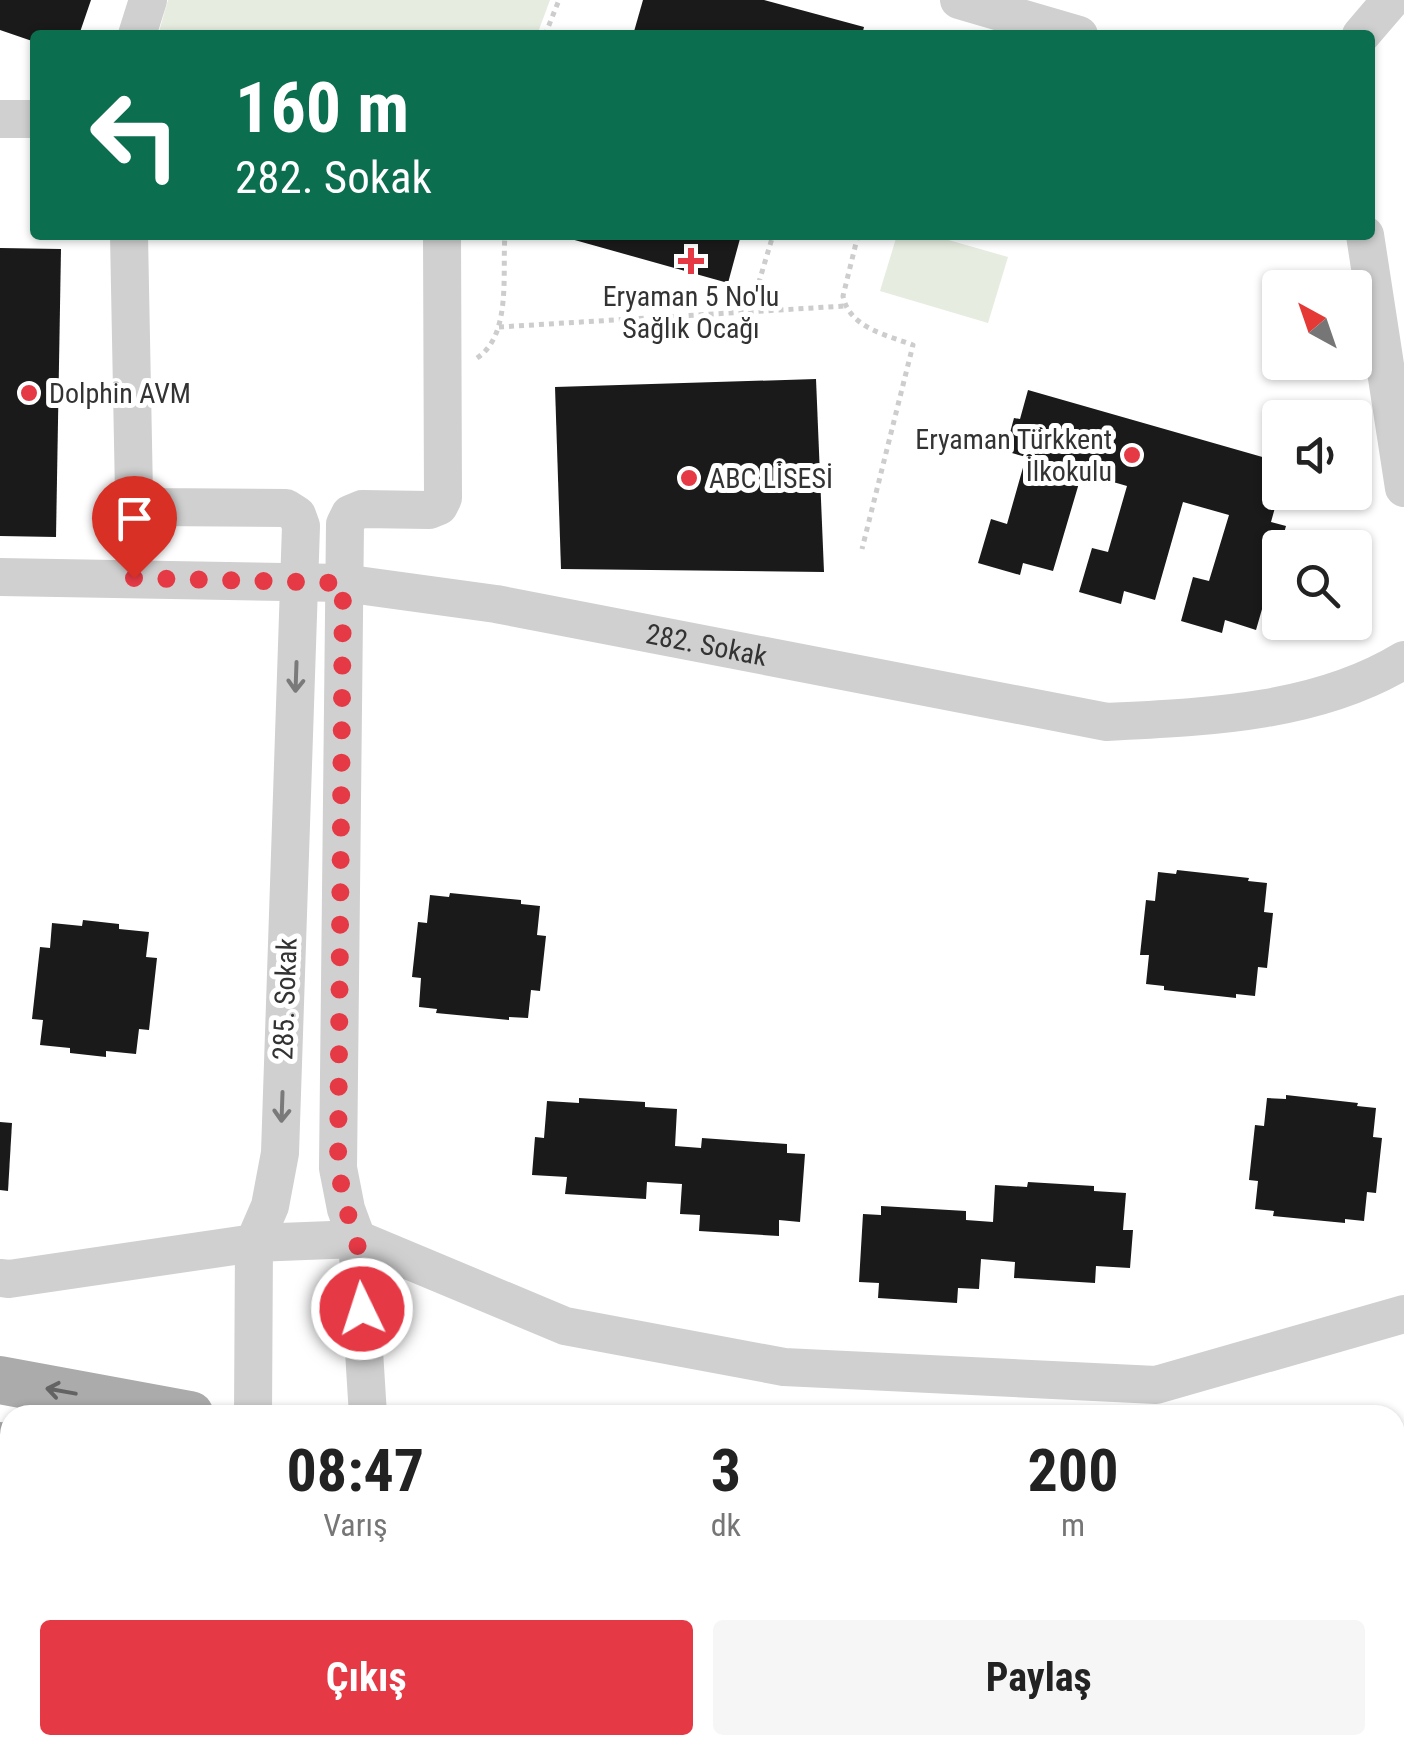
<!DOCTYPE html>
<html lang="tr">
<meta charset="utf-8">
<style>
:root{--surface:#fff;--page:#f6f6f6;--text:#222;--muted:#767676;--accent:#e63946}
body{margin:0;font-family:"Roboto Condensed",sans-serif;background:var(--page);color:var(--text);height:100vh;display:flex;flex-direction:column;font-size:38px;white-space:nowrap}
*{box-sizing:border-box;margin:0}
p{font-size:32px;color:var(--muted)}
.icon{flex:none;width:55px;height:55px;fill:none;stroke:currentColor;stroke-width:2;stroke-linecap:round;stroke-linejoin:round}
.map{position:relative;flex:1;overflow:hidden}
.sheet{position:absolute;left:0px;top:1405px;width:1405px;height:350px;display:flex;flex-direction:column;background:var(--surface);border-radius:30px 30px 0 0;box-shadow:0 2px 8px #0004}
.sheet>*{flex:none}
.hud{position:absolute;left:30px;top:30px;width:1345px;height:210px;border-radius:10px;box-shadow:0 2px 8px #0004;background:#0b6e4f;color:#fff;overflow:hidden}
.needle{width:65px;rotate:320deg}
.controls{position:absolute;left:1262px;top:270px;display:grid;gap:20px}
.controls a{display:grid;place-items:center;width:110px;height:110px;border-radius:10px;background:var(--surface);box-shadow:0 2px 8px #0004;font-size:50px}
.pin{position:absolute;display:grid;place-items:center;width:85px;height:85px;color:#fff;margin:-102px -42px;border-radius:50% 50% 50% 0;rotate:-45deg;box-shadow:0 0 10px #0007}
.pin .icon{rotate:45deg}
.me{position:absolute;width:110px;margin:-55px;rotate:356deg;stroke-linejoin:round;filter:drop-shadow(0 0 8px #0008)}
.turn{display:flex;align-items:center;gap:35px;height:210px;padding:0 40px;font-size:45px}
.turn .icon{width:130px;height:130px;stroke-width:2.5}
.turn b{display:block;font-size:70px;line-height:85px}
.eta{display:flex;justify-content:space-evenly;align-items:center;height:170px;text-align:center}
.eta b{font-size:60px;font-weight:700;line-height:70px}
.primary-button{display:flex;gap:20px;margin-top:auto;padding:20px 40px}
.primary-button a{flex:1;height:115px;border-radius:10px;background:var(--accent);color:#fff;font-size:40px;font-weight:700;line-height:115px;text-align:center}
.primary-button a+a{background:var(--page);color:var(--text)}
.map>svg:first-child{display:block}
.green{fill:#e6ecdf}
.building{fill:#1a1a1a}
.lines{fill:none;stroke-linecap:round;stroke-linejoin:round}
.path{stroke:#cdcdcd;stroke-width:5;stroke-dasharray:5 5;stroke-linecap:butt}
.minor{stroke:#d0d0d0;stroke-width:38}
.major{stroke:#ababab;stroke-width:48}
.oneway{stroke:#7a7a7a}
.oneway2{stroke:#636363}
.route{stroke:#e63946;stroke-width:18;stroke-dasharray:0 32.4}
.poi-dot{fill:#e63946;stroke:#fff;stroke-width:4}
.labels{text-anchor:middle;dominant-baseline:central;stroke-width:10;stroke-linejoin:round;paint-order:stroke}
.poi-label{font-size:28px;fill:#333;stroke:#fff;text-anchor:start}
.street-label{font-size:28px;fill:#333;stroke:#fff}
</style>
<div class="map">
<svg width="1404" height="1755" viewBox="0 0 1404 1755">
<rect width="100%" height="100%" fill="#fff"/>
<g class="green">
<path d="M168 0H550L537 35H158Z"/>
<path d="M897 235H931L1008 257 988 323 880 291Z"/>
<path d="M1107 1745H1338L1337 1755H1113Z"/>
</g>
<g class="building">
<path d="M0 0H91L79 35H35V42L0 30Z"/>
<path d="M643 0H764L864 27 862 35H633Z"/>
<path d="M572 235H741L728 283 571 239Z"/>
<path d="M0 248 61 249 56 537 0 536Z"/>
<path d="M816 379 824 572 561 569 555 387Z"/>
<path d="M1028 390 1280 462V492H1296L1291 508 1276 504 1271 522 1286 526 1256 630 1225 620 1222 633 1181 621 1193 577 1209 581 1229 515 1183 502 1155 600 1124 591 1121 604 1079 592 1092 548 1108 552 1127 486 1082 473 1053 571 1023 563 1020 575 978 563 991 519 1007 524 1026 457 1005 451 1014 418 1020 419Z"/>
<path d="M1177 870 1249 878 1248 881 1267 883 1264 912 1273 913 1267 968 1258 967 1255 996 1236 994V998L1164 990V986L1146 984 1149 955H1140L1146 900 1155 901 1158 872 1176 874Z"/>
<path d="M450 893 521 900V904L540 906 537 935 546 936 540 991 531 990 528 1018 509 1017V1020L436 1013 437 1009 419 1007 421 978 412 977 418 922 427 923 430 895 449 897Z"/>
<path d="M83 920 119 924V929L149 932 146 957 157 958 149 1030 139 1029 136 1054 106 1051V1057L70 1053V1048L40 1045 43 1020 32 1019 40 947 50 948 52 923 82 926Z"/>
<path d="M1286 1095 1358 1103 1357 1106 1376 1108 1373 1137 1382 1138 1376 1193 1367 1192 1364 1221 1345 1219V1223L1273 1216 1274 1211 1255 1209 1258 1181 1249 1180 1255 1125 1264 1126 1267 1098 1286 1099Z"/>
<path d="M579 1098 645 1102V1107L677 1109 675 1146 701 1148 702 1138 787 1144V1153L805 1154 800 1222 779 1220V1236L699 1231 700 1215 680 1214 682 1184 647 1182 646 1199 565 1194 567 1177 532 1175 535 1137 544 1138 547 1101 579 1103Z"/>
<path d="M0 1122 12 1123 8 1191 0 1190Z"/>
<path d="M1028 1182 1094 1186V1191L1126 1193 1123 1230H1133L1130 1268 1096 1266 1095 1283 1014 1278 1015 1262 981 1259 979 1289 958 1288 957 1303 878 1298 879 1283 859 1282 863 1214 881 1215V1206L966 1211V1220L993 1222 995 1185 1027 1187Z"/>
<path d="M1395 1681H1404V1755H1357L1358 1745H1395Z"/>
<path d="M906 1745H1070L1069 1755H905Z"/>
</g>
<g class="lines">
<g class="path">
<path d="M545 35 559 0"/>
<path d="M858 235 843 296C849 328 887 335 913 345L862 549"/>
<path d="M750 312 773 235"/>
<path d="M499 327 845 306"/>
<path d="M477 358C512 335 502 272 505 235"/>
<path d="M1125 1745 1131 1755"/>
<path d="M1263 1755 1271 1745"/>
</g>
<g class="minor">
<path d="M959 0 1079 35"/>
<path d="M137 35 148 0"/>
<path d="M1361 35 1391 0"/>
<path d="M0 119H35"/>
<path d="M129 235 134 494 140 504 152 507 286 508 297 515 301 526 280 1153 270 1206 254 1243 253 1415"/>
<path d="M1365 235 1404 488"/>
<path id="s1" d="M0 577 343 583 496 604 1107 722C1207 717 1317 713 1404 660"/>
<path d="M0 1278 9 1279 254 1243 357 1239 565 1326 784 1367 1156 1385 1404 1314"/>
<path d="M368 1415 357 1239 346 1209 338 1168 345 524 350 514 362 509 429 510 439 506 443 498 442 235"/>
<path d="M1395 1598 1404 1596"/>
<path d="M809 1745 815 1755"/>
<path d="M279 1755 280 1745"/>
<path d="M333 1755 335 1745"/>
<path d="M741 1755 750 1745"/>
</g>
<g class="major">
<path d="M0 1380 190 1415"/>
<path d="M0 1446 10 1448"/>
<path d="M1395 1458 1404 1456"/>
<path d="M1395 1517 1404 1514"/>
</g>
</g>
<defs><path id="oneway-shaft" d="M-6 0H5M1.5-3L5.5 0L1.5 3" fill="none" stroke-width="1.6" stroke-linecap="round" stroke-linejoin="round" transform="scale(2.5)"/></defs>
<g class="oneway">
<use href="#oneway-shaft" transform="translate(296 677) rotate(92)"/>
<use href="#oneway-shaft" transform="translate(282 1107) rotate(92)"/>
</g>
<use class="oneway2" href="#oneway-shaft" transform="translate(61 1391) rotate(-170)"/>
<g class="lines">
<path class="route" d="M134 578 343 583 338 1168 346 1209 357 1238 362 1309"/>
</g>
<g class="poi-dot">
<path d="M686 246h10v10h10v10h-10v10h-10v-10h-10v-10h10z"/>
<circle cx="29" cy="393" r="10"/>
<circle cx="1132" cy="455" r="10"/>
<circle cx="689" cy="478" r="10"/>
</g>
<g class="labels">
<g class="poi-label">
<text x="691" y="296" text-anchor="middle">Eryaman 5 No'lu<tspan x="691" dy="32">Sağlık Ocağı</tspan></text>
<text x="49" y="393">Dolphin AVM</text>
<text x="1112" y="439" text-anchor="end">Eryaman Türkkent<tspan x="1112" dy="32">İlkokulu</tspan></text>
<text x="709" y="478">ABC LİSESİ</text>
</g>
<g class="street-label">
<text stroke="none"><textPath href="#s1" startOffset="712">282. Sokak</textPath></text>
<text transform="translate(285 999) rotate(-88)">285. Sokak</text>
</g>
</g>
</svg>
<div class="controls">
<a><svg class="needle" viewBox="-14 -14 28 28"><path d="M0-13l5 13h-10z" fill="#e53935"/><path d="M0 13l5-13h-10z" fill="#767676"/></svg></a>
<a><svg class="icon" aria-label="sound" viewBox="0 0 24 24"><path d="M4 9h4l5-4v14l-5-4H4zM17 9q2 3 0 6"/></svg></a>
<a><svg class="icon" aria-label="search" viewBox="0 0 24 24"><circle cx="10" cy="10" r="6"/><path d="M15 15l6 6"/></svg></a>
</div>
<div class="pin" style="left:134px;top:578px;background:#d93025"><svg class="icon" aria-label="arrive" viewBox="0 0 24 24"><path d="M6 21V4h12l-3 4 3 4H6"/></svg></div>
<svg class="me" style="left:362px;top:1309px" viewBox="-20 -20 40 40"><circle r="17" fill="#e63946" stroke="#fff" stroke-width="3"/><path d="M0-11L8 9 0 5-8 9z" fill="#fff"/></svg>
<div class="hud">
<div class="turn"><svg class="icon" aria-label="left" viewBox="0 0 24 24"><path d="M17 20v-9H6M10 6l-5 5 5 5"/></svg><div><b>160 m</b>282. Sokak</div></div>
</div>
<section class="sheet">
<div class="eta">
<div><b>08:47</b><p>Varış</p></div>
<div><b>3</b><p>dk</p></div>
<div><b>200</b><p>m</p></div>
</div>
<div class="primary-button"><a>Çıkış</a><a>Paylaş</a></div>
</section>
</div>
